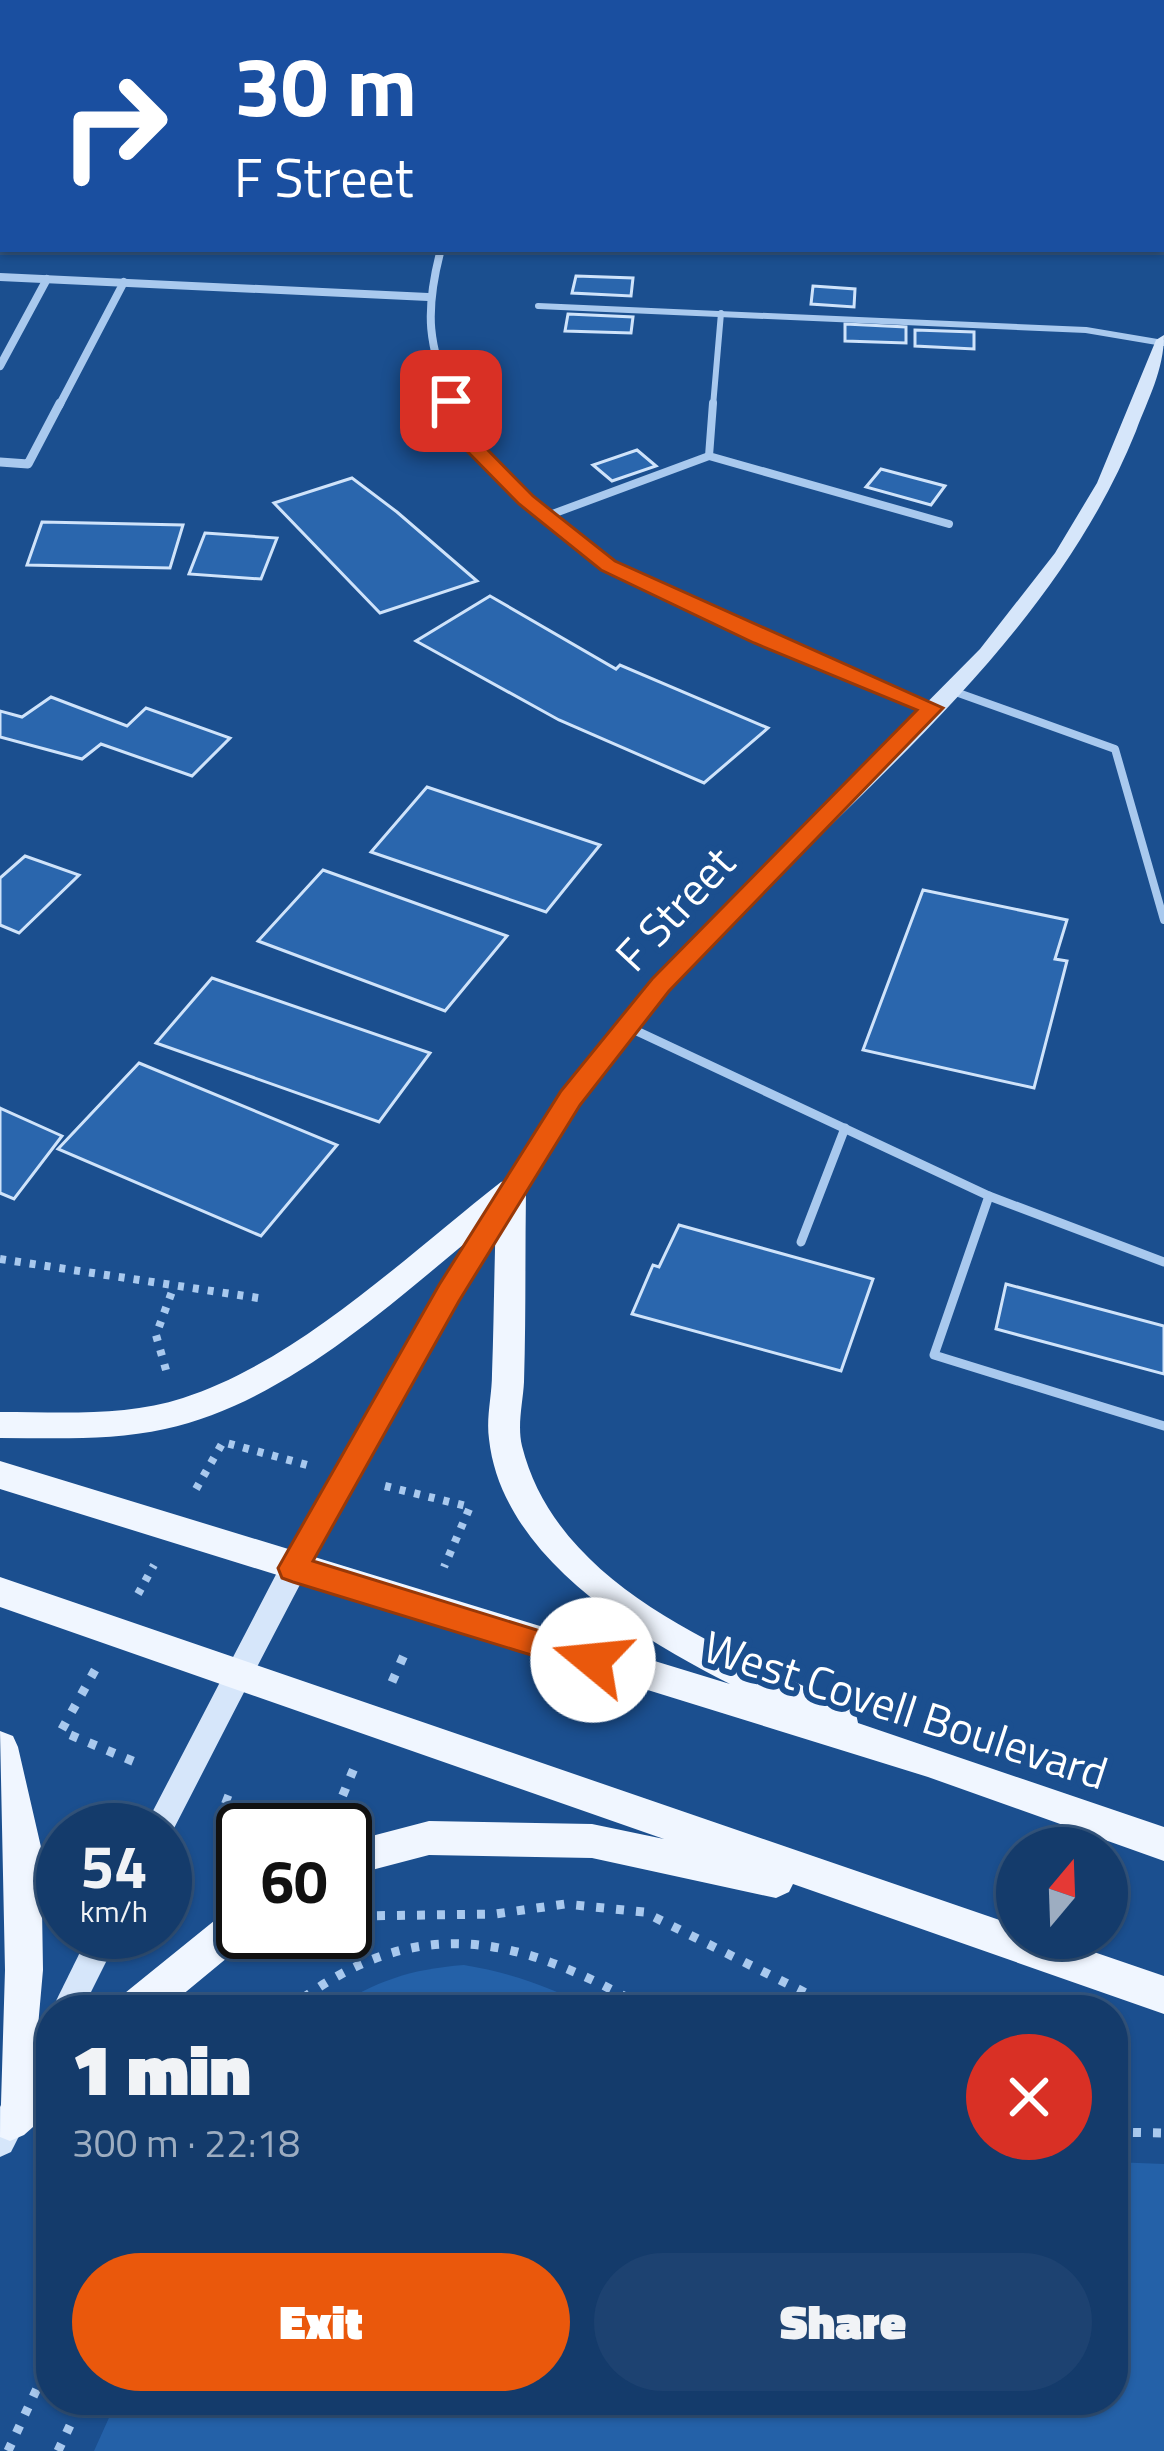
<!DOCTYPE html>
<meta charset="utf-8">
<style>
:root{--surface:#143b6b;--page:#1d4271;--text:#f1f3f6;--muted:#9dadc1;--line:#33557e;--accent:#ea580c}
body{margin:0;font-family:"Titillium Web",sans-serif;background:var(--page);color:var(--text);height:100vh;display:flex;flex-direction:column;font-size:45px;white-space:nowrap}
*{box-sizing:border-box;margin:0}
p{font-size:39px;color:var(--muted)}
.icon{flex:none;width:66px;height:66px;fill:none;stroke:currentColor;stroke-width:2;stroke-linecap:round;stroke-linejoin:round}
.map{position:relative;flex:1;overflow:hidden}
.side{position:absolute;left:36px;top:1995px;width:1092px;height:420px;display:flex;flex-direction:column;background:var(--surface);border-radius:48px;box-shadow:0 3px 9px #0004,0 0 0 3px var(--line)}
.side>*{flex:none}
.guide{position:absolute;left:0px;top:0px;width:1164px;height:252px;box-shadow:0 3px 9px #0004,0 0 0 3px var(--line);background:#1a4fa0;color:#fff;overflow:hidden}
.needle{width:78px;rotate:19deg}
.tools{position:absolute;left:996px;top:1827px;display:grid;gap:24px}
.tools a{display:grid;place-items:center;width:132px;height:132px;border-radius:50%;background:var(--surface);box-shadow:0 3px 9px #0004,0 0 0 3px var(--line);font-size:60px}
.speed{position:absolute;left:36px;top:1803px;display:flex;gap:24px;font-size:60px;font-weight:700;text-align:center}
.speed>*{display:grid;place-content:center;width:156px;height:156px;border-radius:50%;background:var(--surface);box-shadow:0 3px 9px #0004,0 0 0 3px var(--line);line-height:1}
.speed small{font-size:30px;font-weight:400}
.speed .limit{border:6px solid #111;border-radius:18px;background:#fff;color:#111}
.pin{position:absolute;display:grid;place-items:center;width:102px;height:102px;color:#fff;margin:-51px;border-radius:24px;box-shadow:0 6px 18px #0006}
.me{position:absolute;width:132px;margin:-66px;rotate:287deg;stroke-linejoin:round;filter:drop-shadow(0 0 9px #0008)}
.turn{display:flex;align-items:center;gap:42px;height:252px;padding:0 36px;font-size:54px}
.turn .icon{width:156px;height:156px;stroke-width:2.5}
.turn b{display:block;font-size:84px;line-height:102px}
.round{display:grid;place-items:center;flex:none;width:126px;height:126px;border-radius:63px;background:var(--page)}
.head{display:flex;align-items:center;justify-content:space-between;height:204px;padding:0 36px}
h1{font-size:72px;font-weight:800;line-height:90px}
.action{display:flex;gap:24px;margin-top:auto;padding:24px 36px}
.action a{flex:1;height:138px;border-radius:72px;background:var(--accent);color:#fff;font-size:48px;font-weight:800;line-height:138px;text-align:center}
.action a+a{background:var(--page);color:var(--text)}
.map>svg:first-child{display:block}
.green{fill:#2461a8}
.building{fill:#2a66ad;stroke:#cfe3fa;stroke-width:3}
.lines{fill:none;stroke-linecap:round;stroke-linejoin:round}
.path-far1{stroke:#a9c9ee;stroke-width:8;stroke-dasharray:6 9;stroke-linecap:butt}
.path{stroke:#a9c9ee;stroke-width:9;stroke-dasharray:8 12;stroke-linecap:butt}
.lane-far2{stroke:#a9c9ee;stroke-width:6}
.lane-far1{stroke:#a9c9ee;stroke-width:8}
.lane{stroke:#a9c9ee;stroke-width:9}
.street-far1{stroke:#a9c9ee;stroke-width:8}
.street{stroke:#a9c9ee;stroke-width:9}
.secondary{fill:#d6e6fa;fill-rule:evenodd}
.primary{fill:#f0f6ff;fill-rule:evenodd}
.route{fill:#ea580c;stroke:#983908;stroke-width:3}
.labels{text-anchor:middle;dominant-baseline:central;stroke-width:12;stroke-linejoin:round;paint-order:stroke}
.street-label{font-size:45px;fill:#fff;stroke:#1b4f8f}
</style>
<div class="map">
<svg width="1164" height="2451" viewBox="0 0 1164 2451">
<rect width="100%" height="100%" fill="#1b4f8f"/>
<g class="green">
<path d="M464 1965C513 1973 552 1988 596 2010H331C375 1981 411 1969 464 1965Z"/>
<path d="M1113 2162 1164 2164V2451H94L117 2400H1113Z"/>
</g>
<g class="building">
<path d="M576 276 633 278 631 296 572 293Z"/>
<path d="M813 286 855 289 854 307 811 304Z"/>
<path d="M568 314 633 317 631 333 565 331Z"/>
<path d="M845 324 906 327V343L845 341Z"/>
<path d="M915 330 974 332V349L915 346Z"/>
<path d="M637 450 656 466 612 481 593 465Z"/>
<path d="M881 469 945 486 931 505 866 487Z"/>
<path d="M352 478 397 512 477 581 380 613 274 503Z"/>
<path d="M42 522 183 525 170 568 27 565Z"/>
<path d="M205 533 277 538 261 579 189 574Z"/>
<path d="M490 596 616 669 620 665 768 728 704 783 559 720 416 641Z"/>
<path d="M51 697 127 726 146 708 230 738 192 776 101 744 82 759 0 737V711L22 717Z"/>
<path d="M427 787 600 845 546 912 371 852Z"/>
<path d="M25 856 79 875 19 933 0 925V878Z"/>
<path d="M323 870 507 936 445 1011 258 941Z"/>
<path d="M923 890 1067 920 1055 959 1067 961 1034 1088 863 1050Z"/>
<path d="M212 978 430 1053 379 1122 156 1043Z"/>
<path d="M139 1063 337 1145 261 1236 58 1149Z"/>
<path d="M0 1108 62 1136 14 1199 0 1193Z"/>
<path d="M679 1225 873 1279 841 1371 632 1314 653 1265 659 1267Z"/>
<path d="M1006 1284 1164 1326V1374L996 1329Z"/>
</g>
<g class="lines">
<g class="path-far1">
<path d="M0 1259 265 1299"/>
<path d="M166 1370 156 1335 174 1286"/>
<path d="M385 1486 470 1507 444 1567"/>
<path d="M196 1489 223 1442 307 1465"/>
<path d="M138 1594 154 1565"/>
</g>
<g class="path">
<path d="M95 1670 61 1731 142 1765"/>
<path d="M392 1682 408 1646"/>
<path d="M223 1798 305 1830"/>
<path d="M335 1814 357 1761"/>
<path d="M357 1916 495 1914 565 1904 644 1912 840 2010"/>
<path d="M286 1944 302 1932"/>
<path d="M287 2010C416 1909 518 1935 649 2010"/>
<path d="M1113 2132 1164 2133"/>
<path d="M8 2451 51 2358"/>
<path d="M58 2451 82 2400"/>
</g>
<g class="lane-far2">
<path d="M538 306 1086 330 1163 343"/>
<path d="M713 406 721 313"/>
</g>
<g class="lane-far1">
<path d="M713 403 709 456 949 524"/>
<path d="M547 516 709 456"/>
<path d="M950 690 1115 749 1164 920"/>
</g>
<g class="lane">
<path d="M626 1026 989 1196 1164 1262"/>
<path d="M989 1196 934 1355 1164 1426"/>
<path d="M801 1242 845 1128"/>
</g>
<g class="street-far1">
<path d="M441 249C424 313 428 345 453 406"/>
<path d="M0 277 428 297"/>
<path d="M0 366 47 279"/>
<path d="M59 406 124 282"/>
</g>
<g class="street">
<path d="M452 403C515 561 785 647 932 708"/>
<path d="M0 462 28 464 60 403"/>
</g>
<g class="secondary">
<path d="M1134 0H1146L1147 3H1135Z"/>
<path d="M1161 122 1164 123V160H1161Z"/>
<path d="M1164 335C1164 370 1148 399 1136 431 1045 657 829 811 669 989 602 1064 550 1151 497 1236 376 1431 273 1636 168 1840L165 1841V1830H143L283 1561 440 1286 563 1092 652 980 980 649 1055 553 1097 483 1156 340Z"/>
<path d="M90 1932H121L82 2010 51 2011Z"/>
<path d="M51 2025V2073L11 2152 0 2157V2107L40 2029Z"/>
</g>
<g class="primary">
<path d="M511 1179 521 1182 526 1190C525 1254 526 1318 524 1382 523 1402 517 1425 522 1446 558 1591 734 1653 855 1709L858 1723 1164 1827V1861L928 1777 0 1489V1461L730 1684C636 1636 502 1557 489 1439 486 1417 492 1396 492 1374 494 1322 494 1270 496 1218 396 1298 293 1400 165 1429 111 1441 55 1438 0 1438V1412C60 1412 125 1417 183 1398 298 1361 406 1256 501 1182Z"/>
<path d="M0 1577 1017 1926V1938H1053L1164 1976V2014L793 1884 789 1892 776 1898 592 1858 429 1855 345 1877V1843L429 1821 592 1824 664 1839 0 1607Z"/>
<path d="M0 1731 13 1736 18 1747 41 1847 43 1970 34 2072 51 2064V2111L24 2135 10 2141 0 2137 5 1970Z"/>
<path d="M243 1903V1932L256 1934 164 2010H115L120 1997 230 1908Z"/>
</g>
</g>
<path class="route" d="M451 395 460 401 476 438 533 496 615 561 943 708 669 991 580 1105 459 1301 313 1561 605 1651 609 1660 605 1670 593 1674 293 1582 282 1578 278 1568 439 1285 561 1091 652 979 917 710 754 643 601 570 519 504 460 444 442 401Z"/>
<g class="labels">
<g class="street-label">
<text transform="translate(674 908) rotate(-47)">F Street</text>
<text transform="translate(906 1709) rotate(18)">West Covell Boulevard</text>
</g>
</g>
</svg>
<div class="tools">
<a><svg class="needle" viewBox="-14 -14 28 28"><path d="M0-13l5 13h-10z" fill="#e53935"/><path d="M0 13l5-13h-10z" fill="#9dadc1"/></svg></a>
</div>
<div class="speed"><div>54<small>km/h</small></div><div class="limit">60</div></div>
<div class="pin" style="left:451px;top:401px;background:#d93025"><svg class="icon" aria-label="arrive" viewBox="0 0 24 24"><path d="M6 21V4h12l-3 4 3 4H6"/></svg></div>
<svg class="me" style="left:593px;top:1660px" viewBox="-20 -20 40 40"><circle r="19" fill="#fff"/><path d="M0-13L10 11 0 6-10 11z" fill="#ea580c"/></svg>
<div class="guide">
<div class="turn"><svg class="icon" aria-label="right" viewBox="0 0 24 24"><path d="M7 20v-9h11M14 6l5 5-5 5"/></svg><div><b>30 m</b>F Street</div></div>
</div>
<section class="side">
<div class="head"><div><h1>1 min</h1><p>300 m · 22:18</p></div><a class="round" style="background:#d93025;color:#fff"><svg class="icon" aria-label="close" viewBox="0 0 24 24"><path d="M6 6l12 12M18 6L6 18"/></svg></a></div>
<div class="action"><a>Exit</a><a>Share</a></div>
</section>
</div>
